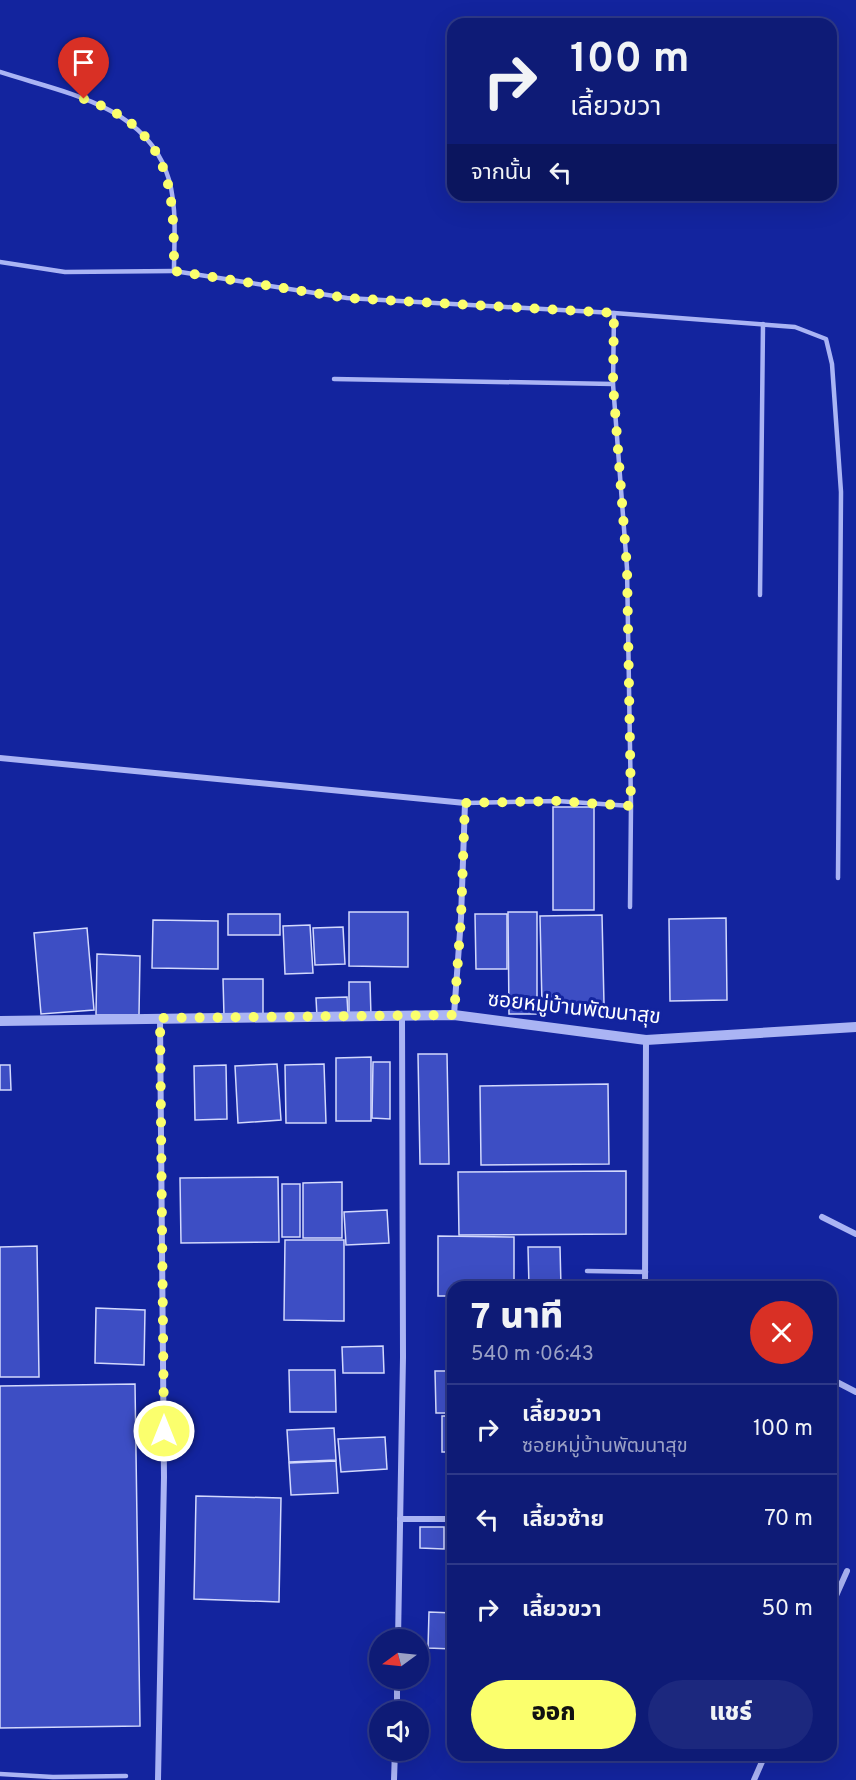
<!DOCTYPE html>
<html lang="th">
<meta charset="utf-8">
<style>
:root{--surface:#0e1b76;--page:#1c287e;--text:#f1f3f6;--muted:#9ba1c5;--line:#2e3988;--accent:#fbff6d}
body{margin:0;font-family:Overpass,"Noto Sans Thai",sans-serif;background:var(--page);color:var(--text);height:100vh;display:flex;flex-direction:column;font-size:22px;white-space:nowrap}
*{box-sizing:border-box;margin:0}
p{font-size:20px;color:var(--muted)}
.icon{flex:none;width:33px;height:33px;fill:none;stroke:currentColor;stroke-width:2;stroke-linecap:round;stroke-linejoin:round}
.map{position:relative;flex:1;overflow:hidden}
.sheet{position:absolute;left:447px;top:1281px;width:390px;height:480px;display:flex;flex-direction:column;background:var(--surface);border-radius:18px;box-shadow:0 6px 24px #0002,0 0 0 2px var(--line)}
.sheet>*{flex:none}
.hud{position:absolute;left:447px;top:18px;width:390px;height:183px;border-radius:18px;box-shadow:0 6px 24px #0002,0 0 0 2px var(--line);background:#0e1b76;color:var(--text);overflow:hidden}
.needle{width:39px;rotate:255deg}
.controls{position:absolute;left:369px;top:1629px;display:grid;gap:12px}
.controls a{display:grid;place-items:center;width:60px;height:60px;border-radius:50%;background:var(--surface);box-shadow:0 6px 24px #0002,0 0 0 2px var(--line);font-size:30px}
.pin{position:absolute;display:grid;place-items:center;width:51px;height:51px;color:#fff;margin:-62px -26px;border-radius:50% 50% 50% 0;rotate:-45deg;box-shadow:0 0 6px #0007}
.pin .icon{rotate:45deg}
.me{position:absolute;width:66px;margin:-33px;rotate:0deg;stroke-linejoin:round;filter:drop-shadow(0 0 4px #0008)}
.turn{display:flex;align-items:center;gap:21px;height:126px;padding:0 24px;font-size:27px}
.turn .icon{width:78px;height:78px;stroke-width:2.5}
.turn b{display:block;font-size:42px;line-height:51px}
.then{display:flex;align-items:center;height:57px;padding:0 24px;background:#0003;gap:12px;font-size:22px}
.round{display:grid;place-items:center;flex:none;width:63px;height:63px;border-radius:32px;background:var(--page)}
.summary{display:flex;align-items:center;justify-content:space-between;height:102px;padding:0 24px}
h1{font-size:36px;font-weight:800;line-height:45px}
.button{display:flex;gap:12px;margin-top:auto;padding:12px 24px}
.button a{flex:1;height:69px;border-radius:36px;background:var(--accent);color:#111;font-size:24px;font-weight:800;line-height:69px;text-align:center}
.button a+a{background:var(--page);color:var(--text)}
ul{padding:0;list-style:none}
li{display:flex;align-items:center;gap:18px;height:90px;padding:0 24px;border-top:2px solid var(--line)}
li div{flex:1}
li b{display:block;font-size:22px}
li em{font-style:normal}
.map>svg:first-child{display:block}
.building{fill:#3d4ec4;stroke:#d3d9fd;stroke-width:1.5}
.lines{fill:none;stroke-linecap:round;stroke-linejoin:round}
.service{stroke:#aab4f4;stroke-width:4.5}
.minor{stroke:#aab4f4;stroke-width:6}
.tertiary{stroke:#aab4f4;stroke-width:10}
.route{stroke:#fbff6d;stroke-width:10;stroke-dasharray:0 18}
.labels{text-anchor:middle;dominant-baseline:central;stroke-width:6;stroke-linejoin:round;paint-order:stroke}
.street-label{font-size:21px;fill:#fff;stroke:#13249e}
</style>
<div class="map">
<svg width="856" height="1780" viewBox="0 0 856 1780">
<rect width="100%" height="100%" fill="#13249e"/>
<g class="building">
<rect x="553" y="807" width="41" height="103"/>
<path d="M349 912H408V967L349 966Z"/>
<path d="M508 912H537V1014H509Z"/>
<rect x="228" y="914" width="52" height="21"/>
<path d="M475 914H507V969H476Z"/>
<path d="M602 915 604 1004 542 1005 540 916Z"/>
<path d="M726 918 727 1000 670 1001 669 919Z"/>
<path d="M153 920 218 921V969L152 968Z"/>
<path d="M310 925 313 973 285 974 283 926Z"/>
<path d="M343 927 345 964 315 965 313 928Z"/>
<path d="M87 928 94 1010 41 1014 34 933Z"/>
<path d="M97 954 140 956 139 1015H96Z"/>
<path d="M223 979H263V1016H224Z"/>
<path d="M349 982H370L371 1016H349Z"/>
<path d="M347 997 348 1015 317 1017 316 998Z"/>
<path d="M418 1054H447L449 1164H420Z"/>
<path d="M371 1057V1121H336V1058Z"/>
<path d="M373 1062H390V1119L372 1118Z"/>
<path d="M277 1064 281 1120 238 1123 235 1066Z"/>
<path d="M324 1064 326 1123H286L285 1065Z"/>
<path d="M0 1065H10L11 1090H0Z"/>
<path d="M226 1065 227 1119 195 1120 194 1066Z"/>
<path d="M608 1084 609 1164 481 1165 480 1086Z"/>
<path d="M626 1171V1234L459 1235 458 1172Z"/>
<path d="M278 1177 279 1242 181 1243 180 1178Z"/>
<path d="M342 1182V1238H303V1183Z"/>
<rect x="282" y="1184" width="18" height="53"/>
<path d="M387 1210 389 1243 346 1245 344 1212Z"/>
<path d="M438 1236 514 1237V1287H453V1296H438Z"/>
<path d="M285 1240H344V1321L284 1320Z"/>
<path d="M37 1246 39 1377H0V1247Z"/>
<path d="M528 1247H560L561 1287H529Z"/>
<path d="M96 1308 145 1310 144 1365 95 1363Z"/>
<path d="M383 1346 384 1373H343L342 1347Z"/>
<path d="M289 1370H335L336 1412H290Z"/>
<path d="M435 1371H453V1413H436Z"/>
<path d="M135 1384 140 1726 0 1728V1386Z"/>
<rect x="442" y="1416" width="11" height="36"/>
<path d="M334 1428 336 1460 289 1462 287 1430Z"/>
<path d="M385 1437 387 1469 341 1472 338 1439Z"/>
<path d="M336 1461 338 1493 291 1495 289 1463Z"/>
<path d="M196 1496 281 1498 279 1602 194 1599Z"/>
<path d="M420 1527H444V1549L420 1548Z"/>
<path d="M429 1612 453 1613V1649L428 1648Z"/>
</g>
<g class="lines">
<g class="service">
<path d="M0 72C61 92 141 104 166 171 178 201 174 240 174 271L347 298 614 313 795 327 826 339 832 364 841 492 838 878"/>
<path d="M0 262 65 272 174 271"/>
<path d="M614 313 613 384 627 568 631 806"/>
<path d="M334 379 613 384"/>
<path d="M760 595 763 324"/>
<path d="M465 803 557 801 631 806 630 907"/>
<path d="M587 1271 646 1272"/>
<path d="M0 1774 53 1777 126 1776"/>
</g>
<g class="minor">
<path d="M0 758 465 803 461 918 454 1015"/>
<path d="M822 1217 856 1234"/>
<path d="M645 1287 646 1040"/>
<path d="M831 1379 856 1392"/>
<path d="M400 1519H453"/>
<path d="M831 1607 847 1571"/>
<path d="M398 1640 403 1357 402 1017"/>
<path d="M397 1712V1678"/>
<path d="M158 1780 164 1477 160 1019"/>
<path d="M394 1780 395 1750"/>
<path d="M754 1780 765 1755"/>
</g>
<path class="tertiary" d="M0 1021 454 1015 646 1040 856 1027"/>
</g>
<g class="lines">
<path class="route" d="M84 99C173 129 174 190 174 271L347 298 614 313 613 384 627 568 631 806 557 801 465 803 461 918 454 1015 160 1018 164 1431"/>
</g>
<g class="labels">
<g class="street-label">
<text transform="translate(574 1009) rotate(6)">ซอยหมู่บ้านพัฒนาสุข</text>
</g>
</g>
</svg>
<div class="controls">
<a><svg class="needle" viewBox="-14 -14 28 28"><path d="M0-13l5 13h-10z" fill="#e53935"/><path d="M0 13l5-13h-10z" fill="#9ba1c5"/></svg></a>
<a><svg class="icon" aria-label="sound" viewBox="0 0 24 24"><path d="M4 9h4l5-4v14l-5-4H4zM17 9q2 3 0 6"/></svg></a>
</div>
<div class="pin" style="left:84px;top:99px;background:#d93025"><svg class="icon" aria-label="arrive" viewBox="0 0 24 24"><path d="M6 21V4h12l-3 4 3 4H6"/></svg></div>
<svg class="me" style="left:164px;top:1431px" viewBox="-20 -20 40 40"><circle r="17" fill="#fbff6d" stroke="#fff" stroke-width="3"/><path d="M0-11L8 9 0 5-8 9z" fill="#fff"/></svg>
<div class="hud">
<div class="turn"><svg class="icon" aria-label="right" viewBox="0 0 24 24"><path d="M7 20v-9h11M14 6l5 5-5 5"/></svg><div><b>100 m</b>เลี้ยวขวา</div></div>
<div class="then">จากนั้น<svg class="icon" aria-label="left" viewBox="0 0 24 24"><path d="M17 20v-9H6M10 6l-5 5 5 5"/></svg></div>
</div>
<section class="sheet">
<div class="summary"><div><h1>7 นาที</h1><p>540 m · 06:43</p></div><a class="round" style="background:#d93025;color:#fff"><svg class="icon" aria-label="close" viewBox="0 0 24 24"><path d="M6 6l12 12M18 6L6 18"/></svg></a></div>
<ul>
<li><svg class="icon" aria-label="right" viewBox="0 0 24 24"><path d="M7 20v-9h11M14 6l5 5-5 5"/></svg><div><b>เลี้ยวขวา</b><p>ซอยหมู่บ้านพัฒนาสุข</p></div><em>100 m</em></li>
<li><svg class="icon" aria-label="left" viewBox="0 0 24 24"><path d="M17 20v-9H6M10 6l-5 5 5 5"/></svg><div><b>เลี้ยวซ้าย</b></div><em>70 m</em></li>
<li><svg class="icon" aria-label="right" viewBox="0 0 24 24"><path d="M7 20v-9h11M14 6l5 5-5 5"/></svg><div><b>เลี้ยวขวา</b></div><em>50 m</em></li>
</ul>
<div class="button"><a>ออก</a><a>แชร์</a></div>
</section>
</div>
